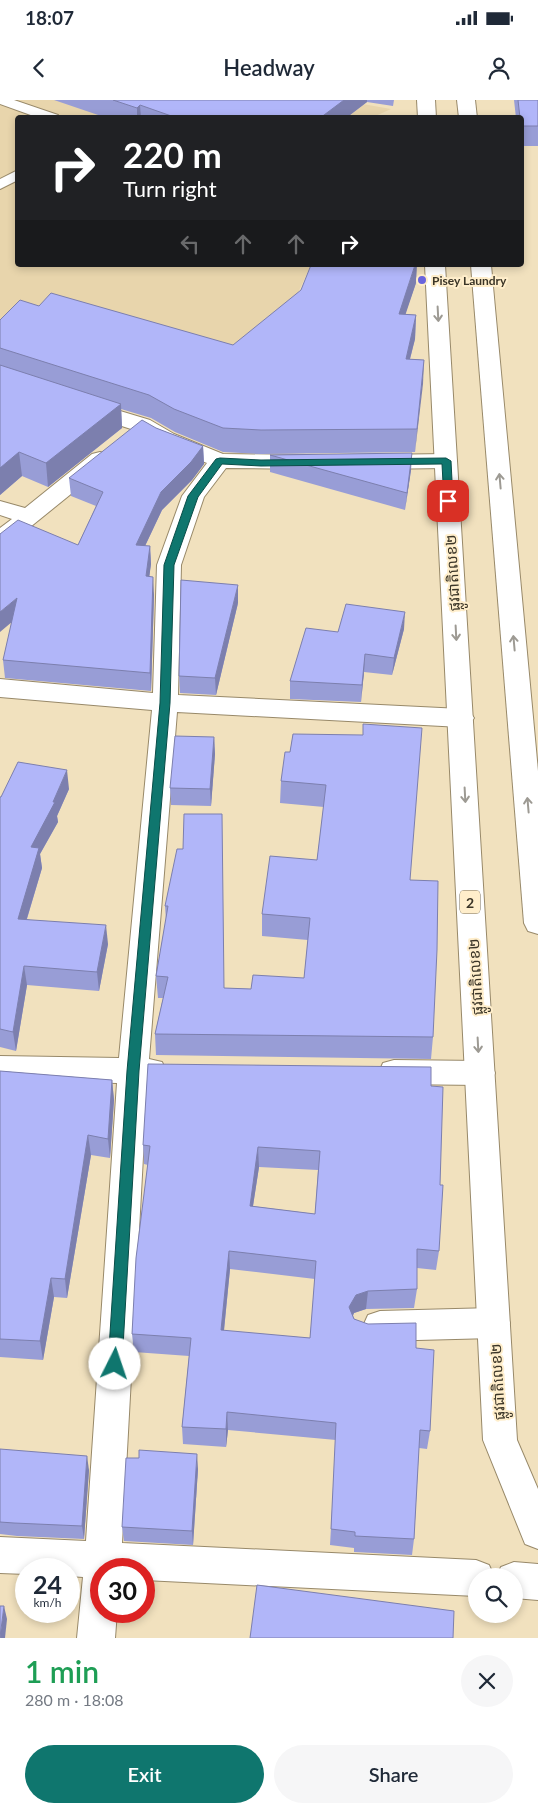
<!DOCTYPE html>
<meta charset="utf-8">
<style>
:root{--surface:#fff;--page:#f6f6f7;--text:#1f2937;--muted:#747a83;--accent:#0f766e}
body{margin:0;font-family:Lato,"Noto Sans Khmer",sans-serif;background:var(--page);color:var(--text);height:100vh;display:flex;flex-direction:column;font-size:19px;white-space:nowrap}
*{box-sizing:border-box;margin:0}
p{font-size:16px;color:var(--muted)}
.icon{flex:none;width:28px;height:28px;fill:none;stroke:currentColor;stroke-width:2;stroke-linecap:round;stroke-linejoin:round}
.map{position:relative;height:1538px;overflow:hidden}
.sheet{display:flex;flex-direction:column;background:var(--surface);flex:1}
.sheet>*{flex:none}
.hud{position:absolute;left:15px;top:15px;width:509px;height:152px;border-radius:5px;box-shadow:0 2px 8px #0003;background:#202124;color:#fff;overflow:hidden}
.fabs{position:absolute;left:468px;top:1468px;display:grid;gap:10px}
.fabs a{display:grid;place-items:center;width:55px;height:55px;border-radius:50%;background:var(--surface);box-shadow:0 2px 8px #0003;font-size:25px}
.speed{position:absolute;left:15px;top:1458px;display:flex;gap:10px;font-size:25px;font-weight:700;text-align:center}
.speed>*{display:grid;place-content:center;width:65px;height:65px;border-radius:50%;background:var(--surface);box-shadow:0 2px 8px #0003;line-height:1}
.speed small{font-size:12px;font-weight:400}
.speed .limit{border:8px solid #d22;background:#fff;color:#111}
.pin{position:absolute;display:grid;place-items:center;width:42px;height:42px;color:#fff;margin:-21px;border-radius:10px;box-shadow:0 2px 8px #0006}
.me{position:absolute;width:55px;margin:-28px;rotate:4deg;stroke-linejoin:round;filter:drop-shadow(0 0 4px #0008)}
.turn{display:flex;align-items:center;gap:18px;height:105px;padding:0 25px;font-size:22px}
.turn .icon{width:65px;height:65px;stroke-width:2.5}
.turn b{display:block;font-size:35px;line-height:42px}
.lanes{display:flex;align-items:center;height:48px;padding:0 25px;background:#0003;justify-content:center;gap:25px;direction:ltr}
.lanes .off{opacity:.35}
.round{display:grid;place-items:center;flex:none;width:52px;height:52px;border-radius:26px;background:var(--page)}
.headline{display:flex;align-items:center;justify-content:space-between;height:85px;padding:0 25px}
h1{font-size:30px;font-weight:600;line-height:38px;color:#1e9e55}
.action{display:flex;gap:10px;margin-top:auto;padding:10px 25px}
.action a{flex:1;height:58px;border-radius:30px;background:var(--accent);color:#fff;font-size:20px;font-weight:600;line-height:58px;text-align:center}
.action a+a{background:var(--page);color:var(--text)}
.status{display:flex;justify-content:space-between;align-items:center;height:35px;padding:0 25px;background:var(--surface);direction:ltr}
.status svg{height:14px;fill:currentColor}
header{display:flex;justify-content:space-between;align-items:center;height:65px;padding:0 25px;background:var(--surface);font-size:22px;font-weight:600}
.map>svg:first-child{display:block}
.built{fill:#e8d5ac}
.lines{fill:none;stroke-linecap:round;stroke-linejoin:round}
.service-casing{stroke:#988969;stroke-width:2}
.minor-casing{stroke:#988969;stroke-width:2}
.trunk-casing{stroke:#988969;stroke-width:2}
.service{fill:#fff;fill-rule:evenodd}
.minor{fill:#fff;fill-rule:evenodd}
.trunk{fill:#fff;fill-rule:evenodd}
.wall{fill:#989dd6;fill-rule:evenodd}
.shaded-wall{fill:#7c7fae}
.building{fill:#b1b6f9;stroke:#7c7fae;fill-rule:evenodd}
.oneway{stroke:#9d9a93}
.route{fill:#0f766e;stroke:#0a4d48}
.poi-dot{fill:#6964dd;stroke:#ffeecb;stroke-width:2}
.labels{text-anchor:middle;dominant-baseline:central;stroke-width:4;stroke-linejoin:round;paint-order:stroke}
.far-poi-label{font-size:12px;font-weight:bold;fill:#3b3527;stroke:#ffeecb;text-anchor:start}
.shield{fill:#ffeecb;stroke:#766c58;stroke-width:1}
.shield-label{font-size:14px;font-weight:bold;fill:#3b3527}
.street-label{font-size:15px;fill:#3b3527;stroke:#ffeecb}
</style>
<div class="status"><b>18:07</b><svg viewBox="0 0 49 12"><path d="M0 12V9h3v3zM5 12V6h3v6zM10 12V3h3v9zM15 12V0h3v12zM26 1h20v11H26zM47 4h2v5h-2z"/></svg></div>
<header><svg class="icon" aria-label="back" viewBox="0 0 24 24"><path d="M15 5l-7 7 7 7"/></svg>Headway<svg class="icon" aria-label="person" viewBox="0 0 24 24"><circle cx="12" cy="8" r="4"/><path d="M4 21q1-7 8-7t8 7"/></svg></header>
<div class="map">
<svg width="538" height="1538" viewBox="0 0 538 1538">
<rect width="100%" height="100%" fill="#f1e1be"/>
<path class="built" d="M0 0H340L391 9 371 18H18V165H311L289 212 232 259 0 238Z"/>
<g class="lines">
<defs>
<g id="service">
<path d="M0 0H14L58 15 59 18H39L0 4Z"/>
<path d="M18 70V80L0 89V79Z"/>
</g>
<g id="minor">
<path d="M87 301 150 320 174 334 223 354 308 355 316 357 319 362 316 367 308 369 226 368 204 397 181 465 178 595 461 609 470 612 474 618 470 624 461 627 177 612 149 959 162 962 166 971 162 980 147 983 122 1443 476 1460 489 1465 494 1476H476V1496L144 1480V1469H101V1511H117L115 1538H77L83 1477 69 1476V1469H26V1474L0 1473V1437L86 1441 117 983 0 980V956L119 958 152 610 0 597V579L153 593 157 465 182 396 207 363 158 344 134 330 79 312 76 307 79 302Z"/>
<path d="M100 352 108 354 111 359 108 364 8 445 0 447V428L12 419 0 415V401L25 408 92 354Z"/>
<path d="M446 354 454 356 457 361 454 366 446 368 374 369 366 367 363 362 366 357 374 355Z"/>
<path d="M394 960 480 961 491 964 495 973 491 982 480 985 394 984 383 981 379 972 383 963Z"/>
<path d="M493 1208 505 1212 510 1223 505 1234 493 1238 380 1241 368 1237 363 1226 368 1215 380 1211Z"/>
<path d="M514 1462 538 1464V1500L514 1498V1476H497L501 1467Z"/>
</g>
<g id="trunk">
<path d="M417 0H435L436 18H418Z"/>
<path d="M457 0H475L477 18H459Z"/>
<path d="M425 165H445L517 1340 538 1389V1449L525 1444 483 1340Z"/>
<path d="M471 165H491L538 671V834L528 831 524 823Z"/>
</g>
</defs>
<use href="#service" class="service-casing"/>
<use href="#minor" class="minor-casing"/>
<use href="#trunk" class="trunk-casing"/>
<use href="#service" class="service"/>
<use href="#minor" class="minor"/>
<use href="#trunk" class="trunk"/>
</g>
<g class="wall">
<path d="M54 0H394L393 6 367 2 346 18H107Z"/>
<path d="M514 0H538V46H521V18H516Z"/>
<path d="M416 183 405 214 416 215 415 239 410 259 424 260 415 352 261 354 223 352 175 332 151 318 121 309 122 328 48 387 22 376 0 395V220L39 206 233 245Z"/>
<path d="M156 328 203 346 204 364 192 380 162 410 145 446H150L151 464 149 477 154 495 151 591 5 578 3 560 78 445 96 406 71 396 69 378Z"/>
<path d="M270 355 411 370 405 410 270 372Z"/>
<path d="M238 503 216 595 180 593 179 576Z"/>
<path d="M404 529 392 575 364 572 361 602 290 599V581L338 532Z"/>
<path d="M293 634 410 780 433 937 431 959 156 955 155 934 163 898H158L156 876 166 820 165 806 183 749 224 888 251 889 304 878 308 840 262 836V814L317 760 324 707 280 703 281 681 290 652Z"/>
<path d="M214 637 215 654 211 706 171 705 170 688Z"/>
<path d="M69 689 57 716 58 722 40 754 42 768 27 819 108 844 99 891 27 885 16 951 0 947V697Z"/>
<path d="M0 971 112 980 114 1000 110 1058 91 1055 67 1198 54 1197 43 1260 0 1257Z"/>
<path d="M431 986 440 1085 439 1151 436 1170 417 1168V1189L414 1208 366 1209 354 1213 353 1216 354 1219 416 1248 430 1331 427 1349 419 1348 414 1439 412 1455 354 1452V1448L330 1445 336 1340 228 1330 226 1347 183 1344 182 1327 189 1256 134 1252 132 1234 148 1065 144 1064 143 1045ZM259 1067 318 1070 315 1114 253 1106ZM230 1169 315 1179 310 1238 224 1231Z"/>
<path d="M0 1349 89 1370 84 1439 17 1436 0 1434Z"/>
<path d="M198 1369 193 1445 124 1441 122 1427Z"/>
</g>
<g class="shaded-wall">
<path d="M344 0H367V2L346 18H320Z"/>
<path d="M140 5 141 18H137V8Z"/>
<path d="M415 165H417L416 183 398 237 399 214Z"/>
<path d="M416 215 415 239 404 282 406 259Z"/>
<path d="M424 260 423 284 415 352 417 329Z"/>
<path d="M121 304 122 328 48 387 46 363Z"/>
<path d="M203 346 204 364 192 380 162 410 137 463 136 445 161 392Z"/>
<path d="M19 352 22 376 0 395V368Z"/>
<path d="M412 353 411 370 405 410 407 393Z"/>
<path d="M150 446 151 464 147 494 146 476Z"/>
<path d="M153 477 154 495 151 591 150 573Z"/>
<path d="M238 485V503L216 595 215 578Z"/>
<path d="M17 498 19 516 0 532V512Z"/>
<path d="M405 512 404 529 392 575 394 558Z"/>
<path d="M365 554 364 572 361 602 362 585Z"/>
<path d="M214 637 215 654 211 706 210 689Z"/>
<path d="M67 670 69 689 57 716 58 722 40 754 42 768 21 838 18 819 31 747 53 702Z"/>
<path d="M106 825 108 844 99 891 97 872Z"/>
<path d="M24 866 27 885 16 951 13 932Z"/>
<path d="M112 980 114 1000 110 1058 108 1039Z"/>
<path d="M88 1035 91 1055 67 1198 65 1179Z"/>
<path d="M258 1047 259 1067 250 1125V1106Z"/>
<path d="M229 1151 230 1169 222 1249 221 1230Z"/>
<path d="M51 1178 54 1197 43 1260 40 1241Z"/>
<path d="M368 1191 366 1209 354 1213 348 1225 349 1207 356 1195Z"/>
<path d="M227 1312 228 1330 226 1347V1329Z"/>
<path d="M197 1354 198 1369 193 1445 192 1431Z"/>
<path d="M87 1356 89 1370 84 1439 82 1426Z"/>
<path d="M4 1506 7 1519 5 1538H0Z"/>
</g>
<g class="building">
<path d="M113 0H344L320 18H177L140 5 137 8Z"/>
<path d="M518 0H538V26H521V18H520Z"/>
<path d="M311 165H415L399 214 416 215 406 259 424 260 417 329 261 330 223 328 174 309 149 295 0 248V220L20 200 39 206 51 193 233 245 301 190Z"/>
<path d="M0 265 121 304 46 363 19 352 0 368Z"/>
<path d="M142 320 156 328 203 346 191 362 161 392 136 445 150 446 146 476 153 477 150 573 3 560 17 498 0 512V434L18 420 78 445 103 392 69 378Z"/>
<path d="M412 353 407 393 270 355Z"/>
<path d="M181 480 238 485 215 578 179 576Z"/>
<path d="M346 504 405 512 394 558 365 554 362 585 290 581 306 528 338 532Z"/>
<path d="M363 624 422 628 410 780 438 781 437 850 433 937 155 934 168 877 156 876 168 806H165L177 749H183L184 714H222L224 888 251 889 253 875 304 878 310 818 262 814 270 756 317 760 326 685 281 681 285 652H290L293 634 363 635Z"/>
<path d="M175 636 214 637 210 689 170 688Z"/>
<path d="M18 662 67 670 53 702H55L31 747 39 748 18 819 106 825 97 872 24 866 13 932 0 929V697H1Z"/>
<path d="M148 964 431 967V986L443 987 440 1085H443L439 1151 417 1149V1189L368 1191 356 1195 349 1207 354 1219 368 1224 416 1223V1248L434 1250 430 1331 420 1330 414 1439 355 1436V1432L331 1429 336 1323 227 1312 226 1329 182 1327 191 1238 132 1234 136 1158 150 1046 143 1045ZM258 1047 320 1051 315 1114 250 1106ZM229 1151 316 1161 310 1238 221 1230Z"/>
<path d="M0 971 112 980 108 1039 88 1035 65 1179 51 1178 40 1241 0 1239Z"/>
<path d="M0 1349 87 1356 82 1426 14 1423 0 1422Z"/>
<path d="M139 1350 197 1354 192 1431 122 1427 126 1358H139Z"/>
<path d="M257 1485 454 1511 453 1538H250Z"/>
<path d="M0 1506H4L0 1537Z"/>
</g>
<defs><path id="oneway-shaft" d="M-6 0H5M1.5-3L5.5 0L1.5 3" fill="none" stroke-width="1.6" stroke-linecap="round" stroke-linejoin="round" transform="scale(1.25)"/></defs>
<g class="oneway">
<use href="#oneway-shaft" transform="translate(438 214) rotate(87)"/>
<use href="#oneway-shaft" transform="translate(500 381) rotate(-95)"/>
<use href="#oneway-shaft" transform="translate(456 533) rotate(87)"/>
<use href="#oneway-shaft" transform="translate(514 543) rotate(-95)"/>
<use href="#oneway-shaft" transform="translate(465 695) rotate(87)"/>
<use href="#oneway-shaft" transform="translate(528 705) rotate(-95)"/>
<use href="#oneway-shaft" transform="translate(478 945) rotate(87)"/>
</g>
<path class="route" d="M220 358 261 360 446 358 451 361 453 401 448 404 444 401 442 364 261 366 222 364 198 397 174 465 170 603 139 971 122 1264 120 1268 115 1270 110 1268 108 1264 127 971 160 603 164 465 188 396 216 359Z"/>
<circle class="poi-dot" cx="422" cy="180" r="5"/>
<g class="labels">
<g class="far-poi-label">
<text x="432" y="180">Pisey Laundry</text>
</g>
<rect class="shield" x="460" y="790.5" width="20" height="23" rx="4"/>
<g class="shield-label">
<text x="470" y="802">2</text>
</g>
<g class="street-label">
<text transform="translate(452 473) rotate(-93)">ផ្លូវជាតិលេខ២</text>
<text transform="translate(475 877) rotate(-93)">ផ្លូវជាតិលេខ២</text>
<text transform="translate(497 1282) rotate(-93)">ផ្លូវជាតិលេខ២</text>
</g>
</g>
</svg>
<div class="fabs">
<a><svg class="icon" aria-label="search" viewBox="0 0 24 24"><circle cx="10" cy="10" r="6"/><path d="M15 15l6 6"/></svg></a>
</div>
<div class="speed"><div>24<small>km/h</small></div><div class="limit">30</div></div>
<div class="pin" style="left:448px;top:401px;background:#d93025"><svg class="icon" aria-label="arrive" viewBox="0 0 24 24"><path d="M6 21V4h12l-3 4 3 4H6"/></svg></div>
<svg class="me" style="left:115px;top:1264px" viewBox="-20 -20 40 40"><circle r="19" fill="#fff"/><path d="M0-13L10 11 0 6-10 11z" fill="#0f766e"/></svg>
<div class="hud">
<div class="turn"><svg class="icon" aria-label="right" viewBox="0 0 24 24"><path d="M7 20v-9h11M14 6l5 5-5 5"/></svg><div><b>220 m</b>Turn right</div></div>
<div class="lanes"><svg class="icon off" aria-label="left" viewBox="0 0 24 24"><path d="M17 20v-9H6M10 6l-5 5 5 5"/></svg><svg class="icon off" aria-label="ahead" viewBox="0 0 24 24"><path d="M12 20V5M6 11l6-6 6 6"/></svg><svg class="icon off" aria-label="ahead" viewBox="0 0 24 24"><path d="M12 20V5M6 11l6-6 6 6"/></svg><svg class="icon" aria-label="right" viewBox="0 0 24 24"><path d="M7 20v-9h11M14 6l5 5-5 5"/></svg></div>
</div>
</div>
<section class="sheet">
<div class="headline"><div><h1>1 min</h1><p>280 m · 18:08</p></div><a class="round"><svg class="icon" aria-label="close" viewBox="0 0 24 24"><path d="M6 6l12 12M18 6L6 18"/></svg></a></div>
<div class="action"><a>Exit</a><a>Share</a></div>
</section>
